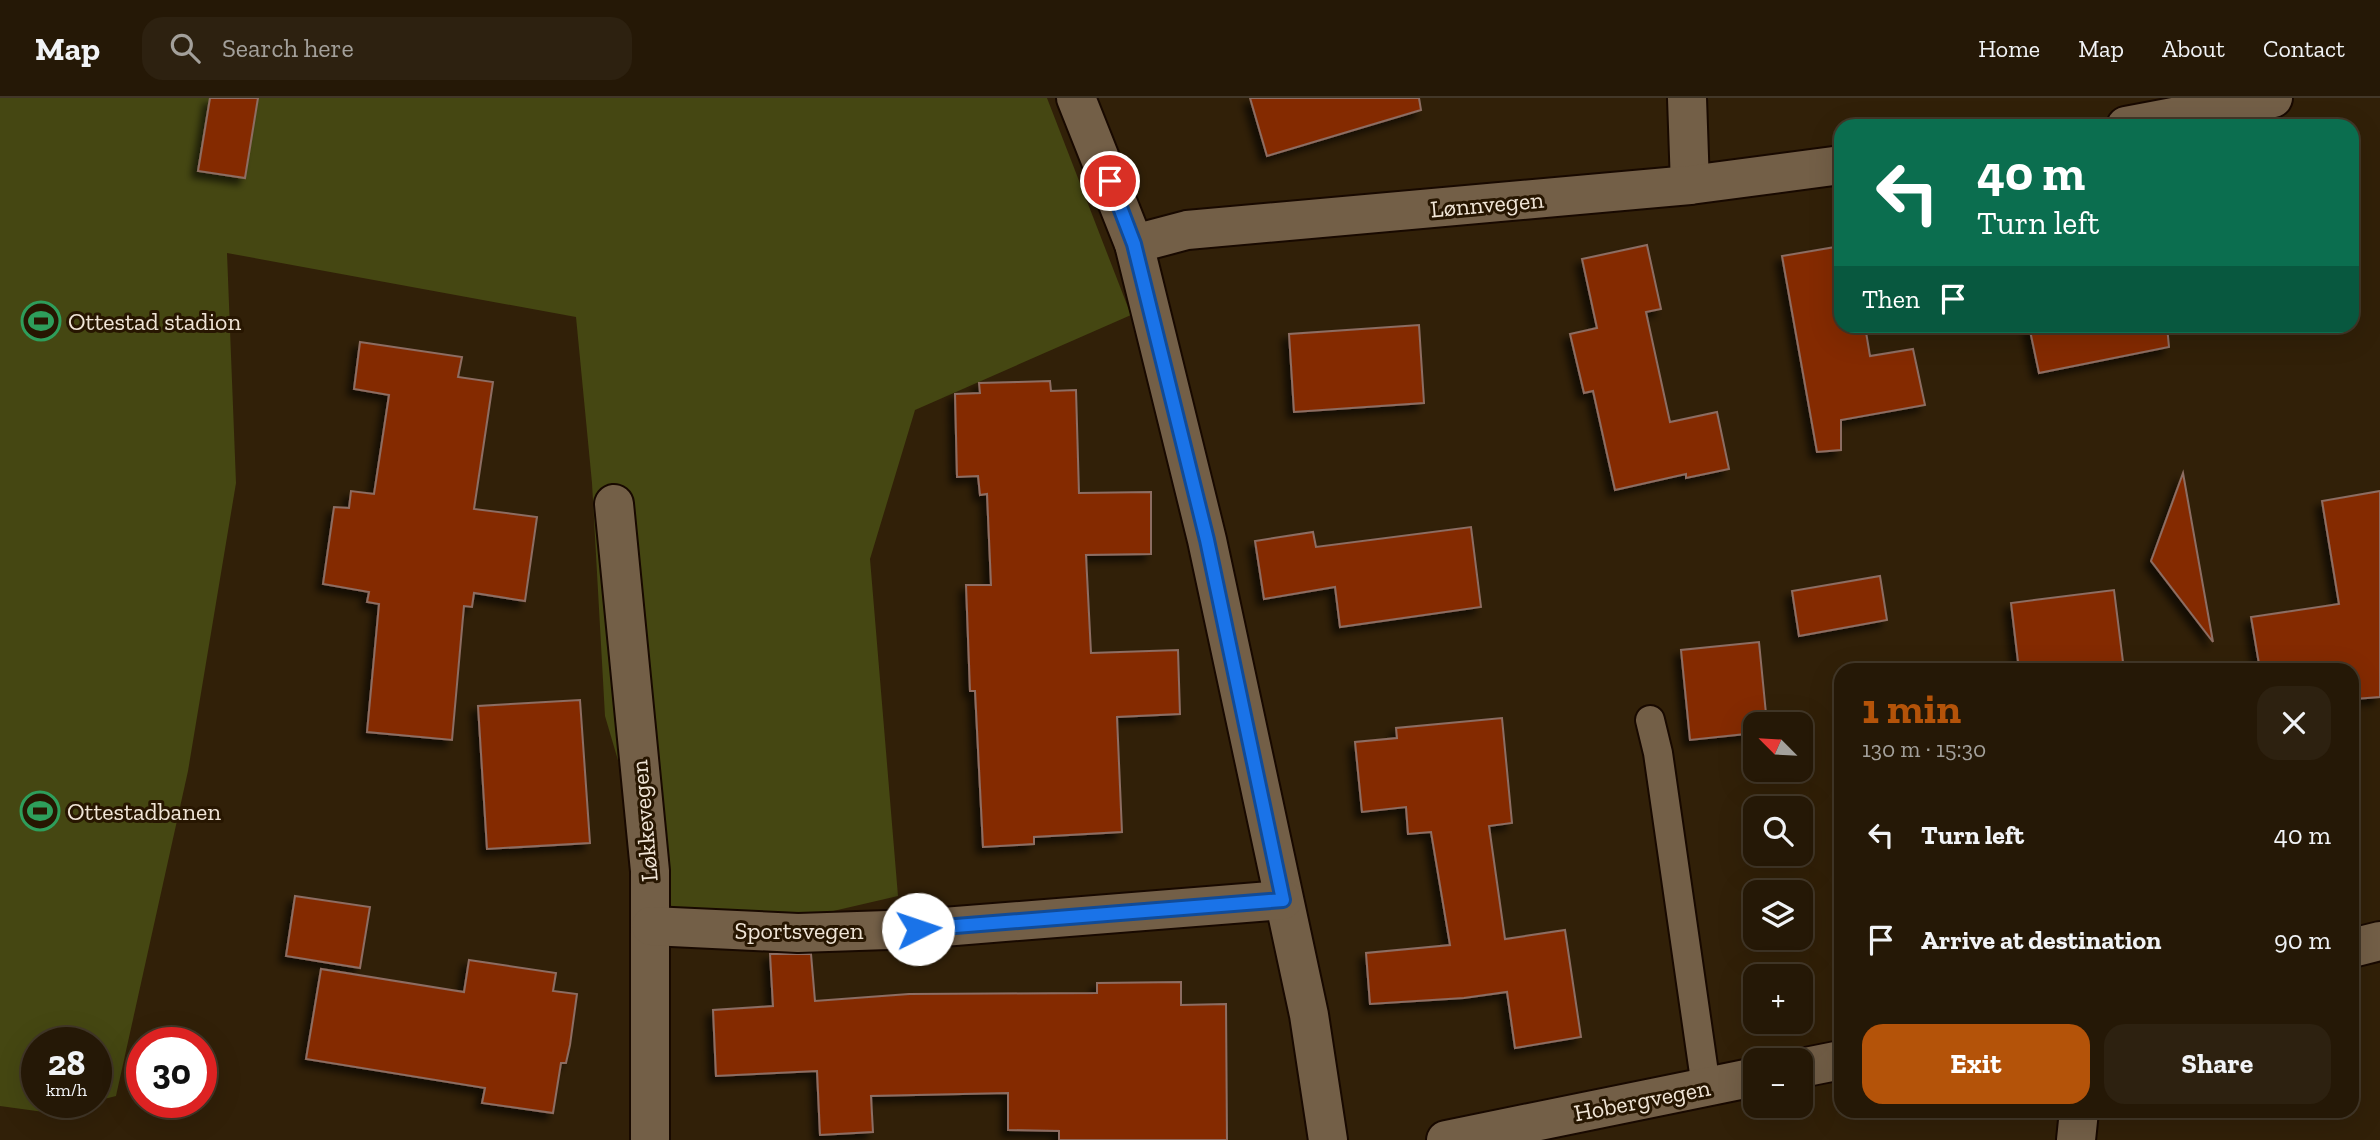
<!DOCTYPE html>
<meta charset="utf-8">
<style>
:root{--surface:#251806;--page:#2d2110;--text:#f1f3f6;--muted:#a3a09b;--line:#423728;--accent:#b45309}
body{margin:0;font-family:"Zilla Slab",serif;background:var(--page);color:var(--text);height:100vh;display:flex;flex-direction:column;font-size:26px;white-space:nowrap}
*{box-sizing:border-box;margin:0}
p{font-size:23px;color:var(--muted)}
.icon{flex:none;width:38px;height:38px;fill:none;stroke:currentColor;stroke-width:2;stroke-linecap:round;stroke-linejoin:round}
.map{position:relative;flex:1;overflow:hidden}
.details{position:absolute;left:1834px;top:565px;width:525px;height:455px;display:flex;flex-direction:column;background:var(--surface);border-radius:21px;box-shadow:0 7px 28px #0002,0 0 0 2px var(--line)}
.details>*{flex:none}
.top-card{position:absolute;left:1834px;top:21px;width:525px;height:214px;border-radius:21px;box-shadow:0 7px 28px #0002,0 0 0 2px var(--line);background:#0b6e4f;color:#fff;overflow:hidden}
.needle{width:46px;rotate:294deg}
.fabs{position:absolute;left:1743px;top:614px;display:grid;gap:14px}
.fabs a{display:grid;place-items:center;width:70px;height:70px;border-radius:14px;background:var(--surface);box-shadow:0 7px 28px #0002,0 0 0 2px var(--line);font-size:35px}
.speed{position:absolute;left:21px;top:929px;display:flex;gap:14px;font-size:35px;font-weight:700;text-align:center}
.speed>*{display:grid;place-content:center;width:91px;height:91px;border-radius:50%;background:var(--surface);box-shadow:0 7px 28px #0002,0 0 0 2px var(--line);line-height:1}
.speed small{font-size:18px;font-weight:400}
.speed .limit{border:10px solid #d22;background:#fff;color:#111}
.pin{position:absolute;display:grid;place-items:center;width:60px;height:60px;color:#fff;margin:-30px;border:4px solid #fff;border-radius:50%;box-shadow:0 2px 7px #0007}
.me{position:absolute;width:77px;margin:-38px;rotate:86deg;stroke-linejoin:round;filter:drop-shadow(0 0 5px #0008)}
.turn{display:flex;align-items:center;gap:24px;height:147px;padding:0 28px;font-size:32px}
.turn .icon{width:91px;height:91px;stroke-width:2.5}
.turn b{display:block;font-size:49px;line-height:60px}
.then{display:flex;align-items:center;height:66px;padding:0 28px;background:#0003;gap:14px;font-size:26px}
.round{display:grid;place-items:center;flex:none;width:74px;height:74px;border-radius:21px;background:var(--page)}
.overview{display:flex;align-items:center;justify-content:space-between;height:119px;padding:0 28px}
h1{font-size:42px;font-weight:700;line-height:52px;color:var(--accent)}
.button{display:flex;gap:14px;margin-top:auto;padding:14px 28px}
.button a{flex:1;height:80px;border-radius:21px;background:var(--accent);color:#fff;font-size:28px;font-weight:700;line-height:80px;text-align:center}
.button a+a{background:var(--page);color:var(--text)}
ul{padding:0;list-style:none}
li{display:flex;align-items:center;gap:21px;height:105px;padding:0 28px}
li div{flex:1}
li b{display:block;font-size:26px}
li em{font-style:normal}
header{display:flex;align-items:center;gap:42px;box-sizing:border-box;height:98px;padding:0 35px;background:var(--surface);border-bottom:2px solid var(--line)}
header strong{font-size:33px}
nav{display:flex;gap:38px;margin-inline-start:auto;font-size:24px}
.search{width:490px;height:63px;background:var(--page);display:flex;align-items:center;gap:18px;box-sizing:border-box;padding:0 24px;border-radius:21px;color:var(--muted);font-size:26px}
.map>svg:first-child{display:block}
.green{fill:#454712}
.building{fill:#842c05;stroke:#8d6d62;stroke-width:2;filter:url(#shadow)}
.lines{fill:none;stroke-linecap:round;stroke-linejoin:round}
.lane-casing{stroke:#180900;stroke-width:32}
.street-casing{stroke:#180900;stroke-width:42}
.lane{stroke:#735f47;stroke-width:28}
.street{stroke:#735f47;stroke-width:38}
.route-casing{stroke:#114b97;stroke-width:18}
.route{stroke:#1a73e8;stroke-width:12}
.labels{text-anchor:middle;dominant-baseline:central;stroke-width:6;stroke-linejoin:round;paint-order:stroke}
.street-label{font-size:24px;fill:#f0e5d7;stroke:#271601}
.poi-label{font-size:24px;fill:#f0e5d7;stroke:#271601;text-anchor:start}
</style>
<header>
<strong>Map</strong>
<div class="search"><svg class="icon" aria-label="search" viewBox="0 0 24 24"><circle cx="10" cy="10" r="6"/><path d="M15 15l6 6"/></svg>Search here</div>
<nav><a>Home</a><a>Map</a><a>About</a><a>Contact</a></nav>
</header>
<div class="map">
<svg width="2380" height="1042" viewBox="0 0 2380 1042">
<defs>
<filter id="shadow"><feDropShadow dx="-6" dy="6" stdDeviation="3.5" flood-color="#0009"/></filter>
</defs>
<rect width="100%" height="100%" fill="#312008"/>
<path class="green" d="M0 0H1047L1131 217 915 312 870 461 898 798 673 850 605 618 592 385 576 219 227 155 236 385 188 673 116 998 96 1003V945H37V1004L92 1005 51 1015 0 1008Z"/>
<g class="building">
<path d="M210 0H258L245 80 198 73Z"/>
<path d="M1250 0H1419L1421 12 1267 58Z"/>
<path d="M1647 147 1661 211 1646 214 1670 324 1717 314 1729 371 1686 380V376L1615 392 1593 293 1584 295 1570 236 1597 230 1582 161Z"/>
<path d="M1841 148V228H1865L1870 258 1913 251 1925 307 1841 322V352L1817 354 1782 158Z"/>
<path d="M1419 227 1424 305 1294 314 1289 236Z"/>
<path d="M2029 228H2167L2169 249 2039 275Z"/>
<path d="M360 244 462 259 458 279 493 284 474 411 537 419 525 503 474 495 472 509 464 508 452 642 367 634 379 506 367 504 369 494 323 486 334 409 349 410 351 393 374 396 389 297 354 291Z"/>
<path d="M1050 283 1051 293 1076 292 1079 395 1151 394V456L1086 457 1091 555 1178 552 1180 616 1117 619 1122 734 1034 739V746L983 749 975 593H970L966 487H991L987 396 980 397 978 378 957 379 955 296 980 295 979 285Z"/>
<path d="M2183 375 2213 544 2151 463Z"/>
<path d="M2380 393V599L2355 601 2352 572H2260L2251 519 2339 506 2322 403Z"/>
<path d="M1471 429 1481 509 1340 529 1335 489 1264 501 1255 443 1313 434 1316 449Z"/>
<path d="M1880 478 1887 522 1799 538 1792 493Z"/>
<path d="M2114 492 2124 572H2019L2011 505Z"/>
<path d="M1759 544 1767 626H1755V635L1690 642 1681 552Z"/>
<path d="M580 602 590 745 487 751 478 608Z"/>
<path d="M1502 620 1512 725 1489 728 1505 841 1565 832 1581 939 1515 950 1507 894 1464 900 1370 906 1366 855 1450 847 1431 734 1408 736 1406 709 1362 714 1355 644 1397 640 1396 630Z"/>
<path d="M295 798 370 809 360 870 286 858Z"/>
<path d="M770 856H811L815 903 909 896 1097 895V885L1181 884V907L1226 906 1227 1042H1059V1033L1008 1032V995L871 998 873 1034 820 1037 817 973 716 978 713 912 773 908Z"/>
<path d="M469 862 556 875 553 893 577 896 570 947 566 965H561L553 1015 482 1005 485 990 306 961 321 871 464 894Z"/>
</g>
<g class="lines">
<defs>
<path id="lane" d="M1650 622 1658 655 1706 989"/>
<g id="street">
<path d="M1076 0 1134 146 1207 442 1309 917 1328 1042"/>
<path d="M1687 0 1690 87"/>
<path d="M2126 28 2273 0"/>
<path d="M1134 146 1187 132 1690 87 1841 67"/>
<path d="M614 406 650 773V1042"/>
<path d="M651 828 798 835 918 831 1283 802"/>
<path d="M2352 850 2380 843"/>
<path d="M1801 970 1841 962"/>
<path d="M1446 1042 1755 979"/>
<path d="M2076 1042 2079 1013"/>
</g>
</defs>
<use href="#lane" class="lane-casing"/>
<use href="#street" class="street-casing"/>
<use href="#lane" class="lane"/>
<use href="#street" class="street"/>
</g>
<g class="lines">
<defs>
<path id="route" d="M918 831 1283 802 1207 442 1134 146 1110 83"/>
</defs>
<use href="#route" class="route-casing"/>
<use href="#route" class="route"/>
</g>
<defs>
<symbol id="stadium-ring" viewBox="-11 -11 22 22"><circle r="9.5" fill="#271601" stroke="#2e9e5b" stroke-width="1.5"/><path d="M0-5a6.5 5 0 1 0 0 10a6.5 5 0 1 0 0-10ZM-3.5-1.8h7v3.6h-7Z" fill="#2e9e5b"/></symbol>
</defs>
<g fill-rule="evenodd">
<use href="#stadium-ring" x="19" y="201" width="44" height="44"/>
<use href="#stadium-ring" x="18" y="691" width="44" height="44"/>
</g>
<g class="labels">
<g class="street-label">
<text transform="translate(1487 106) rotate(-5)">Lønnvegen</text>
<text transform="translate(644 723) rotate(-95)">Løkkevegen</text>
<text x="799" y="832">Sportsvegen</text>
<text transform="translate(1642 1002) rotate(-11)">Hobergvegen</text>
</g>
<g class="poi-label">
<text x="68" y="223">Ottestad stadion</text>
<text x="67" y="713">Ottestadbanen</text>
</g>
</g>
</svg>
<div class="fabs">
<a><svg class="needle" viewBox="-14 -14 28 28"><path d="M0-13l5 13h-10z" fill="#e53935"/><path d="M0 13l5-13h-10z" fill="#a3a09b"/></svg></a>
<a><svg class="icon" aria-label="search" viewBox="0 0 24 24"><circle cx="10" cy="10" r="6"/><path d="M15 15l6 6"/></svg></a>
<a><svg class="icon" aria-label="layers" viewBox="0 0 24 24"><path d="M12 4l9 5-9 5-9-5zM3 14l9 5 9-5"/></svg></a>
<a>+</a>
<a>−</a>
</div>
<div class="speed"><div>28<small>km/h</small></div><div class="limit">30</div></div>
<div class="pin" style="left:1110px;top:83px;background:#d93025"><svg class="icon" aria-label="arrive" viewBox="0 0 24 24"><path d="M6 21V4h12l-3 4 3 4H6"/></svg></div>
<svg class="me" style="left:918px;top:831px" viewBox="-20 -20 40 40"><circle r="19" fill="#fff"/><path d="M0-13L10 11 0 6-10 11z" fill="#1a73e8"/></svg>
<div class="top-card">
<div class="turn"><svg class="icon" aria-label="left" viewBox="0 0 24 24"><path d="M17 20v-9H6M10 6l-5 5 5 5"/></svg><div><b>40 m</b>Turn left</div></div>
<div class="then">Then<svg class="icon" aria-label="arrive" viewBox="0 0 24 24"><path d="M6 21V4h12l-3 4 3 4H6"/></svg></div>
</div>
<section class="details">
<div class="overview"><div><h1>1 min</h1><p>130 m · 15:30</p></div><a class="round"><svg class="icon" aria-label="close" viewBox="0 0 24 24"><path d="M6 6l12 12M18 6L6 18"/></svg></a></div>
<ul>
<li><svg class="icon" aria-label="left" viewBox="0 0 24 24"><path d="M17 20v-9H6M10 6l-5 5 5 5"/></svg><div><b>Turn left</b></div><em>40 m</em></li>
<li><svg class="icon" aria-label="arrive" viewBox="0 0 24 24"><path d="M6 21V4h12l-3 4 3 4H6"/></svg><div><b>Arrive at destination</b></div><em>90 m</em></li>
</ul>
<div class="button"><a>Exit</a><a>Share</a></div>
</section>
</div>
